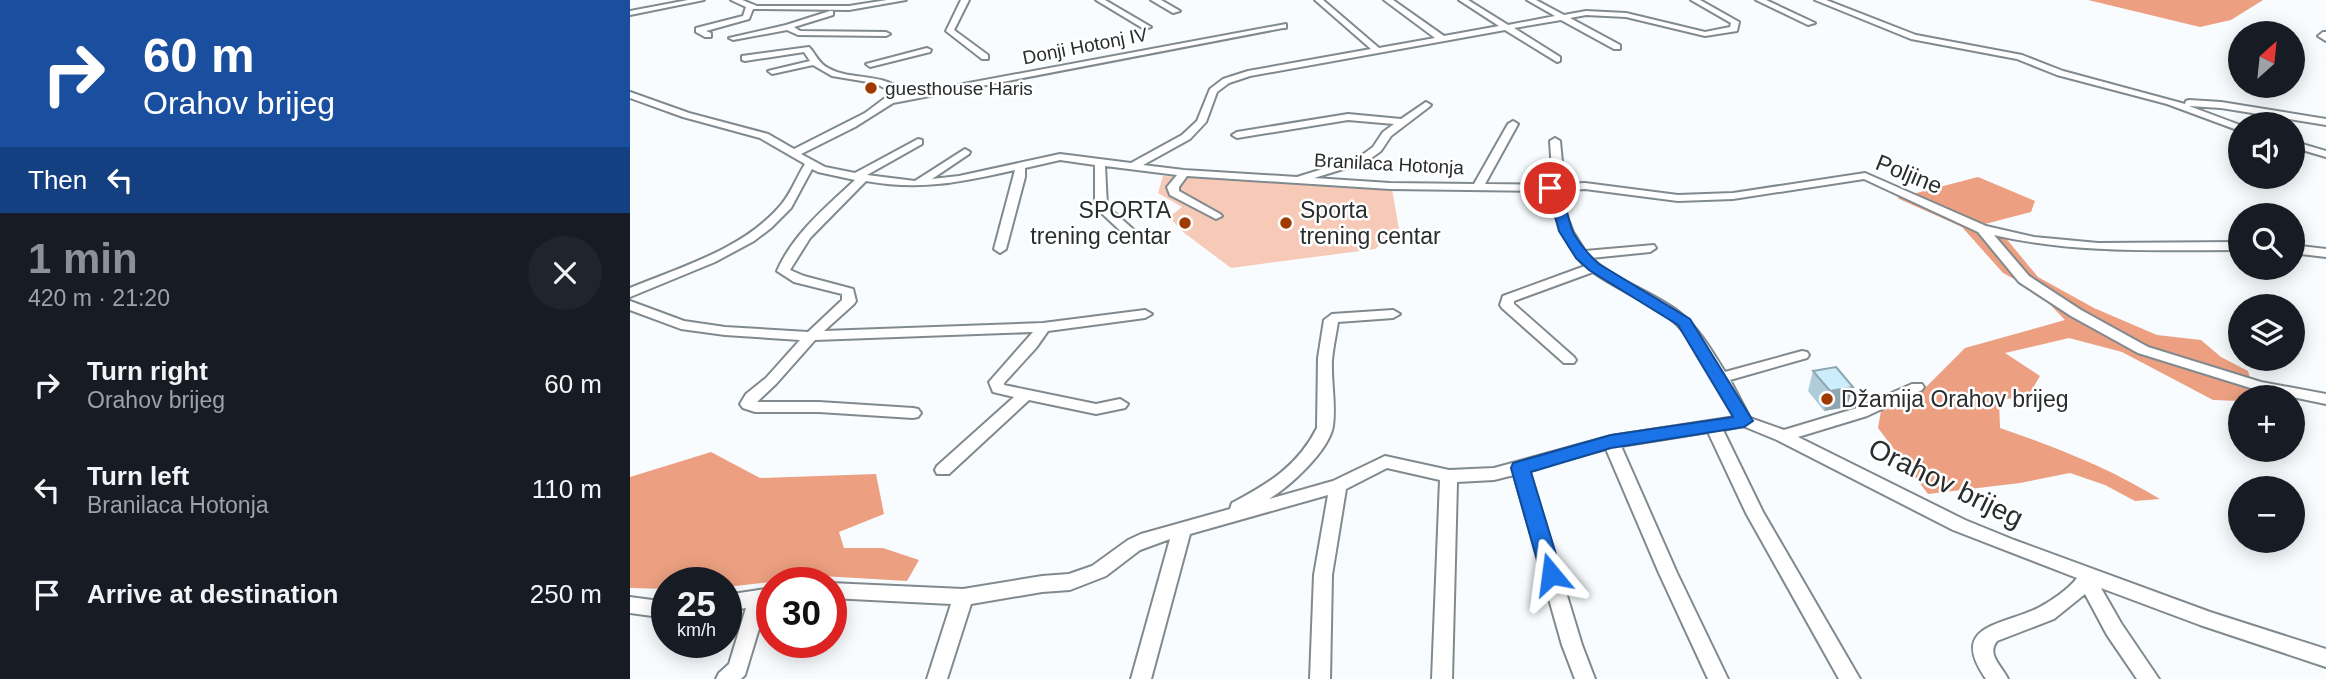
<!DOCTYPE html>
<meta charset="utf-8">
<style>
:root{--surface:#171b24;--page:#20242c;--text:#f1f3f6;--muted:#9ea1a6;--accent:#8c9099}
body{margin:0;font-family:Arial,sans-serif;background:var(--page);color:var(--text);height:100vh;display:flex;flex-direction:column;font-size:26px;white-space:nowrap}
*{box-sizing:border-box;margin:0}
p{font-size:23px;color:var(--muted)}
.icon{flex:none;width:38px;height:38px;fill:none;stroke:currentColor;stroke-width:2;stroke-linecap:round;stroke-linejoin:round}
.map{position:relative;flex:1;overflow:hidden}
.details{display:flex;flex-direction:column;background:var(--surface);width:630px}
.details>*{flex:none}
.banner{background:#1a4fa0;color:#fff;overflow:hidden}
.needle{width:46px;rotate:27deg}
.tools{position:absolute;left:1598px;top:21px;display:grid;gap:14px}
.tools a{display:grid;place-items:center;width:77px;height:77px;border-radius:50%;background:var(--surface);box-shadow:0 4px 18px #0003;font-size:35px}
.speed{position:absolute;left:21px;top:567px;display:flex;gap:14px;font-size:35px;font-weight:700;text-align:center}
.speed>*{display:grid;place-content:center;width:91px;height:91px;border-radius:50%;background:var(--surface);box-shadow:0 4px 18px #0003;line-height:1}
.speed small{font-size:18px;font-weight:400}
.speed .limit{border:10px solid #d22;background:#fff;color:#111}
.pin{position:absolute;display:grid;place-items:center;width:60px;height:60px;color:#fff;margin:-30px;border:4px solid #fff;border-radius:50%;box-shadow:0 2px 7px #0007}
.me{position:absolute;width:77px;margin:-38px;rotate:344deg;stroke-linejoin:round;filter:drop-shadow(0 0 5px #0008)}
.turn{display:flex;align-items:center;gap:24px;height:147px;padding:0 28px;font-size:32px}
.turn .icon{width:91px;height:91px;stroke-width:2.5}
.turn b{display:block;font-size:49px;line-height:60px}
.then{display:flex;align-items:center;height:66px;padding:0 28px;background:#0003;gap:14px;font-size:26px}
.round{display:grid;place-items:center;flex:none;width:74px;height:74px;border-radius:37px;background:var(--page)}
.overview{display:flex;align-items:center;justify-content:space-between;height:119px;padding:0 28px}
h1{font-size:42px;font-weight:700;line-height:52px;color:var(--accent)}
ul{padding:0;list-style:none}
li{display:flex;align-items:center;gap:21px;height:105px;padding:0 28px}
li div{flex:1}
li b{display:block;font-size:26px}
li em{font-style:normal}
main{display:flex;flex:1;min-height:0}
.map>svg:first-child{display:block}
.green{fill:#f7cab7}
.forest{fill:#eca081}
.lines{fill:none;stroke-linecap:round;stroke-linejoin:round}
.minor-casing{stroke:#808a8e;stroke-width:4}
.minor{fill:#fff;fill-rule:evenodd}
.wall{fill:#afccd9}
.shaded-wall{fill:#8fa6b0}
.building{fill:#ccedfc;stroke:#8fa6b0;stroke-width:2}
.route{fill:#1a73e8;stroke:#114b97;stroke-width:2}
.poi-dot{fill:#9e3b00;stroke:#fff;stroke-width:2.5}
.labels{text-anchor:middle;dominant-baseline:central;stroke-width:5;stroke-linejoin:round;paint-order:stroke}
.far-street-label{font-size:19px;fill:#292d2e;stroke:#fff}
.far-poi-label{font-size:19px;fill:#292d2e;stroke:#fff;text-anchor:start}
.street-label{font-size:23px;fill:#292d2e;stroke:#fff}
.poi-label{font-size:23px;fill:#292d2e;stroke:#fff;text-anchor:start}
.near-street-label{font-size:28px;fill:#292d2e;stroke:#fff}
</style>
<main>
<section class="details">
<div class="banner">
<div class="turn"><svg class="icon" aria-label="right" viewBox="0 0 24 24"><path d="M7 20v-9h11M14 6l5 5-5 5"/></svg><div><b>60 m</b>Orahov brijeg</div></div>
<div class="then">Then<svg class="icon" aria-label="left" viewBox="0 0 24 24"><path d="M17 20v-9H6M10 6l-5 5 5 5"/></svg></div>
</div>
<div class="overview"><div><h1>1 min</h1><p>420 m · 21:20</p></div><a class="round"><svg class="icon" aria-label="close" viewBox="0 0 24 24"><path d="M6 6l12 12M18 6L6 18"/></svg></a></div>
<ul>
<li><svg class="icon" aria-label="right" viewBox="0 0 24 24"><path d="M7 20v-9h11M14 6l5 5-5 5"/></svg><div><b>Turn right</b><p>Orahov brijeg</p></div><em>60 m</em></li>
<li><svg class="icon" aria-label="left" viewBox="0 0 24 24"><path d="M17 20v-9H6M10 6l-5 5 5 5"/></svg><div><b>Turn left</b><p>Branilaca Hotonja</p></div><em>110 m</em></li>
<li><svg class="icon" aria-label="arrive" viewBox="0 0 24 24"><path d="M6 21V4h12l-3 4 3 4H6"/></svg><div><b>Arrive at destination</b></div><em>250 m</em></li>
</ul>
</section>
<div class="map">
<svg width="1696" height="679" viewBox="0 0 1696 679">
<rect width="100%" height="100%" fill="#f8fcfe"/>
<path class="green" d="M533 176 762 189 769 229 745 249 601 268 553 232 539 217 552 207 528 193Z"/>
<g class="forest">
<path d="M1458 0H1633L1601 20 1570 27Z"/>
<path d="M1348 177 1405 201 1401 212 1355 224 1374 236 1408 277 1464 308 1527 335 1571 340 1591 357 1618 371 1626 397H1610V401L1583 400 1492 352 1439 338 1375 353 1410 376 1397 398 1369 399 1370 428C1426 447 1479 468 1530 499L1505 501 1475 485 1440 473 1390 483 1298 494 1248 428 1252 405 1291 392 1335 348 1435 320 1408 292 1373 273 1332 227 1267 198Z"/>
<path d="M81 452 130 478 246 474 254 514 209 532 214 548H253L289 560 277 581 192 576 96 587V583H37V589L0 588V477Z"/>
</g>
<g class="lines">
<defs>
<g id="minor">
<path d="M58 0H74L0 15V11Z"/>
<path d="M101 0H112L127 6H219L257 0H276L219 10 123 9 119 19 76 31 81 33V37H75L66 32V28L113 16 116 7Z"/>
<path d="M331 0H339L324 30 358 55V59H352L316 31Z"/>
<path d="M466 0H475L521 27 514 29Z"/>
<path d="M521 0H531L550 11 543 13Z"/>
<path d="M685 0H693L749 48 805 38 754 0H763L814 36 869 26 829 0H838L878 25 925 16 897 0H906L934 15 956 11 996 13 1075 32 1100 27 1101 23 1061 0H1070L1109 22 1107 31 1075 36 996 17 956 15 940 18 990 45V49H984L931 20 884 28 930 57V61L927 62 875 30 620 76 599 83 587 92 576 122 560 139 513 165 554 170 667 177 728 158 743 147 753 132 764 124 718 120 607 138 602 135 607 132 718 114 771 119 796 102 801 105 799 107 761 136 751 151 736 162 684 178 760 183 844 184 878 124 883 121 888 124 855 184 923 185 920 141 925 138 930 141 934 184 955 183 1048 195 1103 193 1235 173 1356 226 1404 237 1468 243 1610 242V250C1527 250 1445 254 1364 235L1399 276 1451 310 1518 347 1631 382 1696 394V404L1624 389 1508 353 1441 316 1389 282 1348 232 1234 179 1103 199 1048 201 955 189 927 191 943 232 955 251 1024 245 1026 248 1020 252 961 258C986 281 1021 291 1049 312 1068 327 1082 351 1095 372L1172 351 1177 352 1179 355 1177 358 1100 380 1120 418 1154 430 1227 408 1282 384H1292L1294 387 1292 390 1237 416 1168 437 1335 520 1384 540 1580 612 1696 649V667L1570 625 1471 588 1491 623 1529 679H1507L1477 635 1455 594 1424 619 1367 641C1356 655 1372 666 1378 679H1356C1318 625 1371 626 1408 608 1420 602 1439 589 1447 578L1323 530 1147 440 1113 426 1093 430 1133 512 1230 679H1209L1116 513 1078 432 991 446 1047 573 1098 679H1078L1029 573 976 449 899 470 952 645 965 679H945L932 645 884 475 864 480 827 482 822 679H802L810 480 757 468 716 489 702 575 700 679H680L684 575 698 495 560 534 521 679H501L540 539 510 550 476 576 440 590 412 592 341 604 317 679H297L321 604 201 598 200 583 333 589 412 576 439 574 462 566 498 540 511 534 600 509 602 503C638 484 668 466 687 428L688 358 694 320 702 314 763 310 770 314 763 318 708 322C706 335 703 348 702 360 701 382 706 405 703 426 699 451 659 487 639 499L703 481 755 456 819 470 864 468 981 436 1105 417C1092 388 1063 335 1037 316 1014 299 986 289 963 272L884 301V304L944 357 946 360 944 363H934L872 308 870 305 873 296 955 266C934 245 927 218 916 191L760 189 557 176 549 187V191L590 214 592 216 586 219 540 195 537 187 547 175 475 166 477 206 504 230V236H496L465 207V165L430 160 395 168V177L376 249 370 253 364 249 385 170C331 182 291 191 236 181L180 238 160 270 174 276 223 289 226 301 224 304 194 331 413 323 515 310 522 314 515 318 418 331 406 348 374 383V385L466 404 490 399 498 404 495 408 466 414 399 400 319 474H307L305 470 307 466 384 397 363 392 359 382 403 332 185 340 146 384 127 402H189L283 408 288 409 291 413 288 417 283 418 189 412H125L113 408 110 404 116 394 136 378 170 340 95 335 51 329 0 310V301L54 321 95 327 178 332 212 300V294L164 282 147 271C163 234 196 207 225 180L188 172 182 169 161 208 141 228 124 241 85 262 0 297V288C51 267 113 249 150 206 161 194 166 178 175 164L130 138 53 117 0 98V92L59 113 138 134 164 149 235 113 263 92 244 83 202 76 183 65 142 74 138 71 180 61 174 52 115 61 112 60V56L179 47C186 54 188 63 198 68 221 81 251 72 273 91L269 96 656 24V28H653L263 103 225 127 171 154 195 167 225 173 288 139 292 140V144L237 175 285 181 335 149 340 152 339 154 302 179 329 176 430 154 501 163 552 135 567 121 580 89 593 79 618 71 741 49Z"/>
<path d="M1126 0H1136L1185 23 1178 25Z"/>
<path d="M1185 0H1196L1286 35 1392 55 1433 71 1555 104 1556 101 1559 100 1591 102 1696 119V125L1591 108 1559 106 1610 125V131L1537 104 1427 75 1387 59 1281 39Z"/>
<path d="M200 11H203V15L164 27 170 31 256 32 260 34 256 36 168 35 157 30 103 40 99 38 156 25Z"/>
<path d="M1693 32H1696V41L1688 36Z"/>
<path d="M297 48 301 50 300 52 240 67 236 64Z"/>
<path d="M1662 141 1696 151V157L1662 147Z"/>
<path d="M1662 245 1696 249V257L1662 253Z"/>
<path d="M142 588V604L136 605 115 675 111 679H86L89 673 99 664 116 608 96 611V595Z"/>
<path d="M0 597 37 602V618L0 613Z"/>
</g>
</defs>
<use href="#minor" class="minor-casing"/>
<use href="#minor" class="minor"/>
</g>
<path class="wall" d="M1183 371 1223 387 1217 407 1194 411 1178 391Z"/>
<path class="shaded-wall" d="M1223 387 1217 407 1194 411 1200 391Z"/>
<path class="building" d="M1206 367 1223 387 1200 391 1183 371Z"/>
<path class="route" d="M920 184C937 191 936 219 944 234 951 246 959 255 969 264L1060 319 1123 421 1114 427 981 448 901 472 932 574 929 580 921 583 914 580 911 574 881 468 883 463 981 435 1103 417 1048 325 959 270 946 258 929 231 922 205 914 188Z"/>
<g class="poi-dot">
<circle cx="241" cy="88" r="7"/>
<circle cx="555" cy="223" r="7"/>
<circle cx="656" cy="223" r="7"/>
<circle cx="1197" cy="399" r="7"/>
</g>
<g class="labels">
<g class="far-street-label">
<text transform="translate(455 46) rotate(-11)">Donji Hotonj IV</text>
<text transform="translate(759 164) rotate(3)">Branilaca Hotonja</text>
</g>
<g class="far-poi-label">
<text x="255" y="88">guesthouse Haris</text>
</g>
<g class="street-label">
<text transform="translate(1279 174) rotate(22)">Poljine</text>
</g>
<g class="poi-label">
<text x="541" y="210" text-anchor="end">SPORTA<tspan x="541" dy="26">trening centar</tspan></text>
<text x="670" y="210">Sporta<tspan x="670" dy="26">trening centar</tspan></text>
<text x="1211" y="399">Džamija Orahov brijeg</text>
</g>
<g class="near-street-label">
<text transform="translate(1316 483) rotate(26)">Orahov brijeg</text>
</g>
</g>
</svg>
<div class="tools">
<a><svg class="needle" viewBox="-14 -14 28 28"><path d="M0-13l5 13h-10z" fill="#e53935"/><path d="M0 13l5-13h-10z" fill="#9ea1a6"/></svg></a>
<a><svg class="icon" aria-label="sound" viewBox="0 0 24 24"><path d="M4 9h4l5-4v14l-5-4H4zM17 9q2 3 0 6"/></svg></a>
<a><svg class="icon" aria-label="search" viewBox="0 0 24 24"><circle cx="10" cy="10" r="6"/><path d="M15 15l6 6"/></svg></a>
<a><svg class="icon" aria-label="layers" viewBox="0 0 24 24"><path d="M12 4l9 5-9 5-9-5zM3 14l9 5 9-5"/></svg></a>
<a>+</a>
<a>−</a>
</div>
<div class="speed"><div>25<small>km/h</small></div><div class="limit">30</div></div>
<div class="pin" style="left:920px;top:188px;background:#d93025"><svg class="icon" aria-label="arrive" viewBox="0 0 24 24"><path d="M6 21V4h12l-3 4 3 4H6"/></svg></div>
<svg class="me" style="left:921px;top:574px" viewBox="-20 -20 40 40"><path d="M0-17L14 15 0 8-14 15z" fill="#1a73e8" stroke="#fff" stroke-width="4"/></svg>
</div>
</main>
